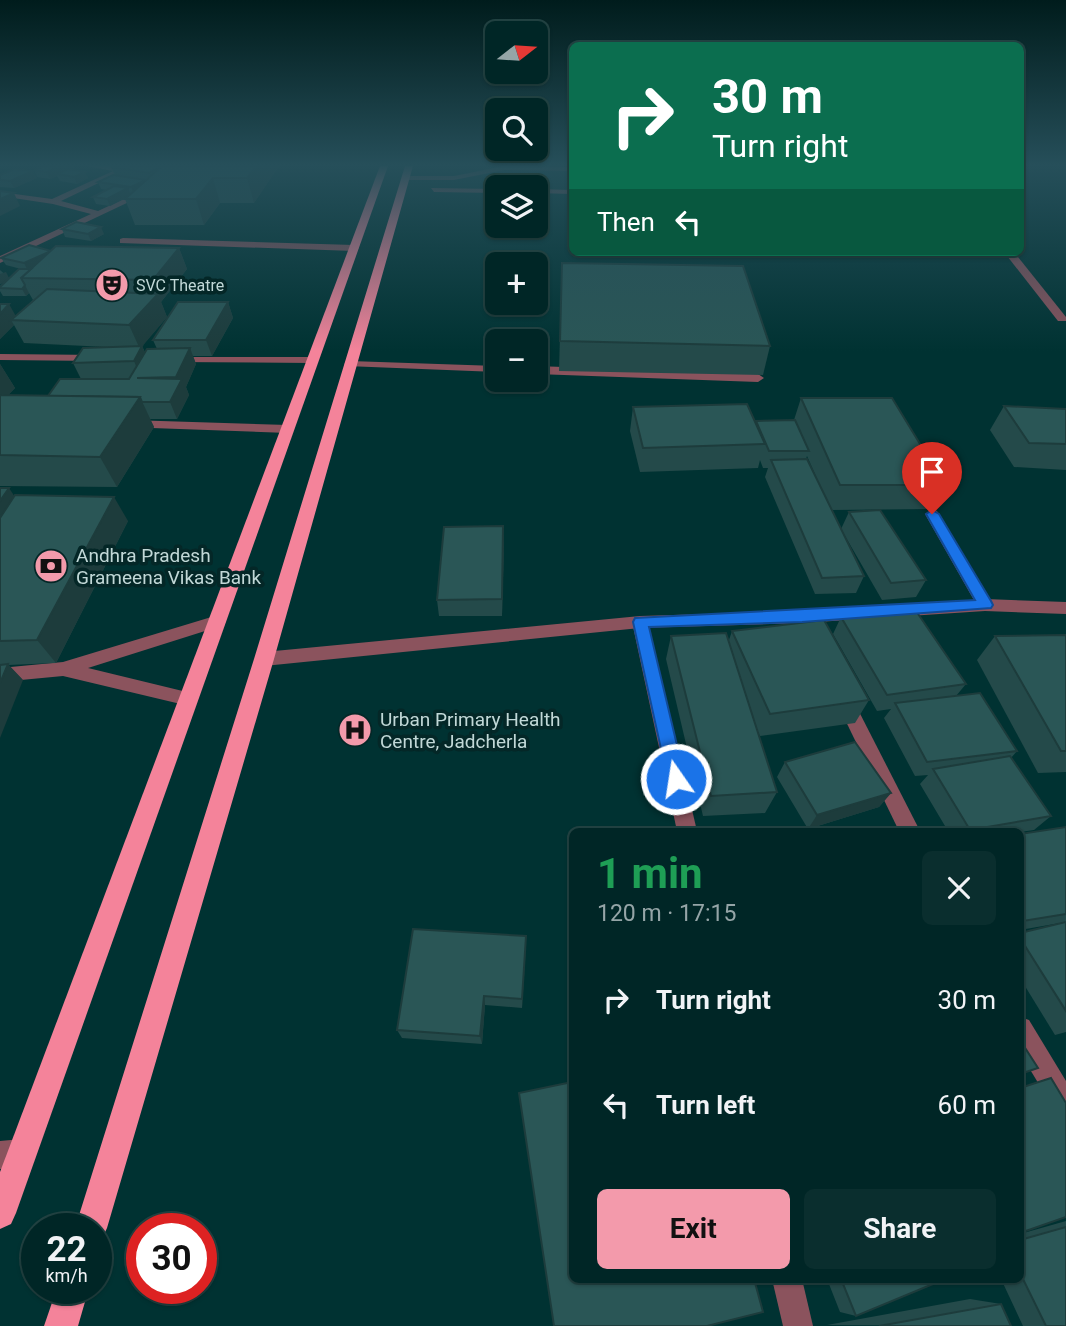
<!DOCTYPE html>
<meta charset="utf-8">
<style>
:root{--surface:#002626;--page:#0a2e2e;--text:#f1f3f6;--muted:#95a5a7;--line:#224343;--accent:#f39aab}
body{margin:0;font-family:Roboto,sans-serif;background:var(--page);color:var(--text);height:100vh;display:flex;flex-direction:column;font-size:26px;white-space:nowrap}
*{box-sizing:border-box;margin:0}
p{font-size:23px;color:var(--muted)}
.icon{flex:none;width:38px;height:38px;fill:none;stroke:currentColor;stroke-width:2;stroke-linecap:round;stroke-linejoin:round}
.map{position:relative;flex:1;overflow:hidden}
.panel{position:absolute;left:569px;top:828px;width:455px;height:455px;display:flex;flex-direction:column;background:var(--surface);border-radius:10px;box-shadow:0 2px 5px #0004,0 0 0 2px var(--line)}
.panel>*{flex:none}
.top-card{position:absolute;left:569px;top:42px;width:455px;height:214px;border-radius:10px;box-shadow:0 2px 5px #0004,0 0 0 2px var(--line);background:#0b6e4f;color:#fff;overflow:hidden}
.needle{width:46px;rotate:73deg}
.fabs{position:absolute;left:485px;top:21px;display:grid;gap:14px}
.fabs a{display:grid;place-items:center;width:63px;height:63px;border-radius:10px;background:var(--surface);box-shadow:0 2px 5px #0004,0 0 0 2px var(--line);font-size:35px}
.speed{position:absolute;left:21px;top:1213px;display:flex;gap:14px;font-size:35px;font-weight:700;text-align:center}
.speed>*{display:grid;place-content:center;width:91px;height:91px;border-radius:50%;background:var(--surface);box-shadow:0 2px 5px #0004,0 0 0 2px var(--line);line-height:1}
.speed small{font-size:18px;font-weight:400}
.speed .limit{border:10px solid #d22;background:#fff;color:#111}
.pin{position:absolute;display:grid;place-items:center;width:60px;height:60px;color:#fff;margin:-72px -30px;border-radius:50% 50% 50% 0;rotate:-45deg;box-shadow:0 0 7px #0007}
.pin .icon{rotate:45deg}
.me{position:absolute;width:77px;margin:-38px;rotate:347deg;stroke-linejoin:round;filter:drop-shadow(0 0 5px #0008)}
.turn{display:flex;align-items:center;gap:24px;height:147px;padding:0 28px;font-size:32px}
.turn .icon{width:91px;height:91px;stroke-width:2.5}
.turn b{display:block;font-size:49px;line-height:60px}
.then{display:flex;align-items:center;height:66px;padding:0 28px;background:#0003;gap:14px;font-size:26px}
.round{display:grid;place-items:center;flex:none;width:74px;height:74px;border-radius:10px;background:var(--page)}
.summary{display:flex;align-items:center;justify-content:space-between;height:119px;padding:0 28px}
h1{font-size:42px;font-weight:700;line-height:52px;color:#1e9e55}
.button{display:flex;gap:14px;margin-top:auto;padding:14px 28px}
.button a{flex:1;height:80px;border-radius:10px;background:var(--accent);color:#111;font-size:28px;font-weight:700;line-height:80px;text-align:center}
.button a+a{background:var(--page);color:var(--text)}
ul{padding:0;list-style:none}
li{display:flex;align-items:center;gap:21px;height:105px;padding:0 28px}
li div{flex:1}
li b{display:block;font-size:26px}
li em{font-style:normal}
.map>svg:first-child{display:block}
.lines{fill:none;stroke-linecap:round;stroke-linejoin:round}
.service{fill:#8b535d;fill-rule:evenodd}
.minor{fill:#8b535d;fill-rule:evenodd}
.tertiary{fill:#8b535d;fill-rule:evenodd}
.trunk{fill:#f4839a;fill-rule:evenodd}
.wall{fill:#244a4a;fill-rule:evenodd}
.shaded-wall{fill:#1d3c3c}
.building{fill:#2a5656;stroke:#1d3c3c;stroke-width:2}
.route{fill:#1a73e8;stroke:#114b97;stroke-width:2}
.labels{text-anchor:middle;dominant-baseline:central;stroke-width:7;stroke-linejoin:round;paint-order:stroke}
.far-poi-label{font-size:16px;fill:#c1d8d7;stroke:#042727;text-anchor:start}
.poi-label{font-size:19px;fill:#c1d8d7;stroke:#042727;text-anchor:start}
</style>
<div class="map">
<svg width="1066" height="1326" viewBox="0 0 1066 1326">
<rect width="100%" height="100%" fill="#003232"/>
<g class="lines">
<g class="service">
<path d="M504 166 572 167V171L504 170 454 180H406L402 178 406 176H454Z"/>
<path d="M431 188 497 189V193L434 192Z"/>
<path d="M536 189 572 190V194L536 193Z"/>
<path d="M123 238 354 245 359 248 354 251 120 243V239Z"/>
<path d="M1004 252H1014L1066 317V321H1058Z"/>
<path d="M0 354 100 355 106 358 100 361 0 360Z"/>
<path d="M169 357H313L319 360 313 363 173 362 167 359Z"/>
<path d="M350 361 497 366V372L346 366 344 364Z"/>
<path d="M536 366 758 374 764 378 758 382 536 374Z"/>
<path d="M932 509 937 511 991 601 993 605 991 609H979L925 514Z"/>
</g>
<g class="minor">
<path d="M87 166H134L61 201 98 211 143 190 150 192 0 263V256L91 214 53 204 0 196V192L52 199 113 171Z"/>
<path d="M129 420 288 425 294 429 288 433 124 427 123 424Z"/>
<path d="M218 615 226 621 224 625 88 668 195 694 198 699 195 704 189 706 63 676 0 682V668L63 662Z"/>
<path d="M640 616 648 622 697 831H677L632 622Z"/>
<path d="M845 694 851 696 920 831H899L836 701 839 696Z"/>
<path d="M1020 1017 1029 1020 1066 1081V1118L1057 1114 1020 1053Z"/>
<path d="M22 1139 32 1143 36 1153 32 1163 22 1167 0 1169V1141Z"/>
<path d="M772 1279H802L813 1326H783Z"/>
</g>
<path class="tertiary" d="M985 599 1066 602V614L985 611 802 623 640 628 264 666 258 664 255 659 258 654 264 652 640 616 802 611Z"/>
<g class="trunk">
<path d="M380 166H388L16 1213 11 1224 0 1229V1172Z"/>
<path d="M405 166H413L274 659 107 1228 102 1239 96 1242V1228H75L254 659Z"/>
<path d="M57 1288H89L78 1326H44Z"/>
</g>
</g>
<g class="wall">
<path d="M44 166H73L74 168 71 170 85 172 88 178 77 184 60 181 57 176 50 179 37 177 34 170Z"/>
<path d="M109 166H279L254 203H220L204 225H135L125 199 126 198 110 206 96 204 93 197 107 190 101 189 98 182 115 175 111 167 113 166Z"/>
<path d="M33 171 37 178 14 188 0 187V175Z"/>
<path d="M62 229 104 234 91 241 65 237Z"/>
<path d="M179 248 187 269 161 302 167 317 142 346 145 352 157 349 153 340 228 302 233 318 212 356H193L196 364 186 387 189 395 177 419H150L154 427 117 487 0 486V364L15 388 8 395 48 396 81 379 73 363 107 347 24 343 14 325 0 339V304L16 316 33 300 29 293 26 296H3L0 291V287L5 282 0 284V270L9 278 21 269 6 265 1 258 51 251ZM130 378 129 379H82Z"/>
<path d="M562 263 770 346 763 375 559 371Z"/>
<path d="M801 398 945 485 931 509 832 510 864 576 856 593 815 594 765 477 768 468H763L760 460 758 468 640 472 630 431 633 407 755 423 756 421 794 420ZM807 456 821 488 806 459Z"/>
<path d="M1004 406 1066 409V470L1014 467 990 430Z"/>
<path d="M0 488 14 496 128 521 56 663 8 665 23 680 0 665Z"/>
<path d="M849 512 926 580 916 597 882 600 841 529Z"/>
<path d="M504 543 502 616H439L437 600Z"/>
<path d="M841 617 966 684 956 696 1017 751 1011 758 1051 816 1034 830 1020 832V831H948L920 784 928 775 915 776 884 718 891 709 877 711 833 634Z"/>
<path d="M732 631 869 700 855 723 760 736 757 730 777 792 765 813 703 816 666 659 671 636 729 640Z"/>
<path d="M1066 635V772L1038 773 977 660 995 636Z"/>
<path d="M785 762 891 793 879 807 808 829 777 777Z"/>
<path d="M1066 827V922L1020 930V834Z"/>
<path d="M1066 922V1032L1055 1035 1020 978V933Z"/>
<path d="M526 936 522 1008 485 1005 482 1044 402 1038 397 1030Z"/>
<path d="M1066 1221V1326H1023L1001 1279H1020V1234Z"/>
<path d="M827 1279H945L856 1316 840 1312Z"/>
<path d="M970 1299 1001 1304 1011 1326 827 1325Z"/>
</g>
<g class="shaded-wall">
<path d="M61 166H73L74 168 60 175 57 174V176L50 179 47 172Z"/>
<path d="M257 166H279L254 203 247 178Z"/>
<path d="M33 171 37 178 14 188 10 181Z"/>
<path d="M85 172 88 178 77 184 74 177Z"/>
<path d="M213 178 220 203 204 225 196 199Z"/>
<path d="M146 180 134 194 131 187Z"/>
<path d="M128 188 131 195 110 206 107 199Z"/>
<path d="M14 193 20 206 0 216V199Z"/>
<path d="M101 227 104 234 91 241 88 234Z"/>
<path d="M179 248 187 269 161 302 153 280Z"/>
<path d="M51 251 55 258 28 271 24 263Z"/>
<path d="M6 272 10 280 0 284V274Z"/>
<path d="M25 285 29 293 26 296 22 289Z"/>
<path d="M158 294 167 317 140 349 129 325Z"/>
<path d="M228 302 233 318 212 356 206 340Z"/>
<path d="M9 304 18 320H11L14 325 0 339V314Z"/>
<path d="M142 346 149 362 141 378 134 361Z"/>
<path d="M190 348 196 364 186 387 189 395 177 419 170 402 179 384 176 377Z"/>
<path d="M0 364 15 388 0 404Z"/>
<path d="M140 397 154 427 117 487 100 457Z"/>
<path d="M9 488 15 497 0 518V501Z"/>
<path d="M114 497 128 521 56 663 37 640Z"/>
<path d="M503 526 504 543 502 616V599Z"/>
<path d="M8 664 23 680 0 738V683Z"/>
<path d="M891 793 879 807 808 829 817 815Z"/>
<path d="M526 936V947L522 1008V999Z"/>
<path d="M484 996 485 1005 482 1044 480 1036Z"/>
</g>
<g class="building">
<path d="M44 166H61L47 172 34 170Z"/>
<path d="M114 166H162L149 173 111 167Z"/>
<path d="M162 166H257L247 178H213L196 199H125Z"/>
<path d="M15 169 33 171 10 181 0 180V175Z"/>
<path d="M68 169 85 172 74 177 57 174Z"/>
<path d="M113 175 146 180 131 187 98 182Z"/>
<path d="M114 186 128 188 107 199 93 197Z"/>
<path d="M0 191 14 193 0 199Z"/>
<path d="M76 222 101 227 88 234 62 229Z"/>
<path d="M29 245 51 251 24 263 1 258Z"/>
<path d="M56 246 179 248 153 280 21 278Z"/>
<path d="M562 263 743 266 770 346 560 341Z"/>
<path d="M19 269H31L21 278 25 285 22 289 0 288V287Z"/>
<path d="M47 289 158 294 129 325 11 320Z"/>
<path d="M178 302H228L206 340H153Z"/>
<path d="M0 304H9L0 314Z"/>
<path d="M142 346 134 361 73 363 83 348Z"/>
<path d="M190 348 176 377 137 378 182 379 170 402H142L140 397 48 396 60 379H129L147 349Z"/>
<path d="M0 395 140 397 100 457 0 455Z"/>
<path d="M801 398H892L945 485H840Z"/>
<path d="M747 404 765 444 643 448 633 407Z"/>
<path d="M1004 406 1066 409V444L1029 443Z"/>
<path d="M795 420 809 451H769L756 421Z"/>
<path d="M807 459 864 576 822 578 771 460Z"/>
<path d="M0 488H9L0 501Z"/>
<path d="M15 495 114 497 37 640 0 641V518Z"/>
<path d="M880 510 926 580 891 583 849 512Z"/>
<path d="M503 526 502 599 437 600 444 527Z"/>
<path d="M914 608 966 684 887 695 841 617Z"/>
<path d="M824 620 869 700 770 714 732 631Z"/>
<path d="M726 633 777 792 711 796 671 636Z"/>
<path d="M1066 635V751H1061L995 636Z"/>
<path d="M8 664 0 683V665Z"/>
<path d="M980 693 1017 751 927 762 895 703Z"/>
<path d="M855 742 891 793 817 815 785 762Z"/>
<path d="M1010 756 1051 816 970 830 933 769Z"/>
<path d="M1066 827V914L1023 921 1020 917V834Z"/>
<path d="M1066 922V1011L1020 938V933Z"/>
<path d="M413 929 526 936 522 999 484 996 480 1036 397 1030Z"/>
<path d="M1020 1040 1038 1068 1020 1074Z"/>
<path d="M1051 1078 1066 1103V1217L1020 1233V1088Z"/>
<path d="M572 1082V1279H754L763 1312 707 1326H554L519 1093Z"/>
<path d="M1066 1227V1326H1046L1020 1273V1240Z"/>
<path d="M841 1279H945L856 1316Z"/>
<path d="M1001 1304 1011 1326H879Z"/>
</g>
<linearGradient id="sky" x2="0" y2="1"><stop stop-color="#001c1c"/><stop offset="0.47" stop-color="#264f5a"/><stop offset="1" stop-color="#264f5a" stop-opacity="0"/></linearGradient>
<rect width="1066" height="351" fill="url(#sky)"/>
<path class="route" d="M932 510 939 514 991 601 993 605 991 608 802 622 649 627 685 779 682 785 676 787 669 785 633 622 635 618 975 600 926 514Z"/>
<defs>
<symbol id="theatre-disc" viewBox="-11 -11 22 22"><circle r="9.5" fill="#f39aab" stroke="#042727"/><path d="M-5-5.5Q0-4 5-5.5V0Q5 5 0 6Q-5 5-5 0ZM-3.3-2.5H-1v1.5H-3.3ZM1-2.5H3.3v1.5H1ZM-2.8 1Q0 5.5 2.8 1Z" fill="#111"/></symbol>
<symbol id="bank-disc" viewBox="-11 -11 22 22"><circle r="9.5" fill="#f39aab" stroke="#042727"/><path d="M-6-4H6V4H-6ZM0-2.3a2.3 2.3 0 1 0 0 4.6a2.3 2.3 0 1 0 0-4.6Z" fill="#111"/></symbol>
<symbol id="hospital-disc" viewBox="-11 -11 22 22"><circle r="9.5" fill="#f39aab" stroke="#042727"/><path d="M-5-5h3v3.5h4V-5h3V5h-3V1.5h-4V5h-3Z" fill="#111"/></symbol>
</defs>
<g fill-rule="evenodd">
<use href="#theatre-disc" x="93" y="266" width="38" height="38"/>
<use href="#bank-disc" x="32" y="547" width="38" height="38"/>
<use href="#hospital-disc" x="336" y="711" width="38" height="38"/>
</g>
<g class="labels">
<g class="far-poi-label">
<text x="136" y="285">SVC Theatre</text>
</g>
<g class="poi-label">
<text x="76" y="555">Andhra Pradesh<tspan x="76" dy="22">Grameena Vikas Bank</tspan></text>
<text x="380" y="719">Urban Primary Health<tspan x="380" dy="22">Centre, Jadcherla</tspan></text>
</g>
</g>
</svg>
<div class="fabs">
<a><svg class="needle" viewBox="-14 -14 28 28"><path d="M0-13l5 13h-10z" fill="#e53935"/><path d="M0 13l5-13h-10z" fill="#95a5a7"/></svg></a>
<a><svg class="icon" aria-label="search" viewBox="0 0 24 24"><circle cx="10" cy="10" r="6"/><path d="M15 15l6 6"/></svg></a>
<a><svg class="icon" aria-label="layers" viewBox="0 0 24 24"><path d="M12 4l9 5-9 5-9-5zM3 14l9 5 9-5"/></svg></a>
<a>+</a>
<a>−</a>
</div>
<div class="speed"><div>22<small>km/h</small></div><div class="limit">30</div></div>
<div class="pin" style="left:932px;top:514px;background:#d93025"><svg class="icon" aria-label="arrive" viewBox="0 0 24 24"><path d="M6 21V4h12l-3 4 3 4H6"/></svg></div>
<svg class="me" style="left:676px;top:779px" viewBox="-20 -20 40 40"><circle r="17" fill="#1a73e8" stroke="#fff" stroke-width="3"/><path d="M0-11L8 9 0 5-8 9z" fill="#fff"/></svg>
<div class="top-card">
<div class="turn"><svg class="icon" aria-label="right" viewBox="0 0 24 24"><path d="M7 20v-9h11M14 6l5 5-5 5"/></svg><div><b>30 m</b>Turn right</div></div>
<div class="then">Then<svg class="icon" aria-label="left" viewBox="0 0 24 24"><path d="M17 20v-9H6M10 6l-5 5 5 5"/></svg></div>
</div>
<section class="panel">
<div class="summary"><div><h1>1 min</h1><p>120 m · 17:15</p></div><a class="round"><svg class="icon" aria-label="close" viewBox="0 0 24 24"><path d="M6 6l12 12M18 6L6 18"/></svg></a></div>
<ul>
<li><svg class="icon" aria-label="right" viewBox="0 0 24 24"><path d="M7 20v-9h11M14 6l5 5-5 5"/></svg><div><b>Turn right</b></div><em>30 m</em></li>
<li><svg class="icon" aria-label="left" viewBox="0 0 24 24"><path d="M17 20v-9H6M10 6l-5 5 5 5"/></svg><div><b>Turn left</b></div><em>60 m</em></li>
</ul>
<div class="button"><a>Exit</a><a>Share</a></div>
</section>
</div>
